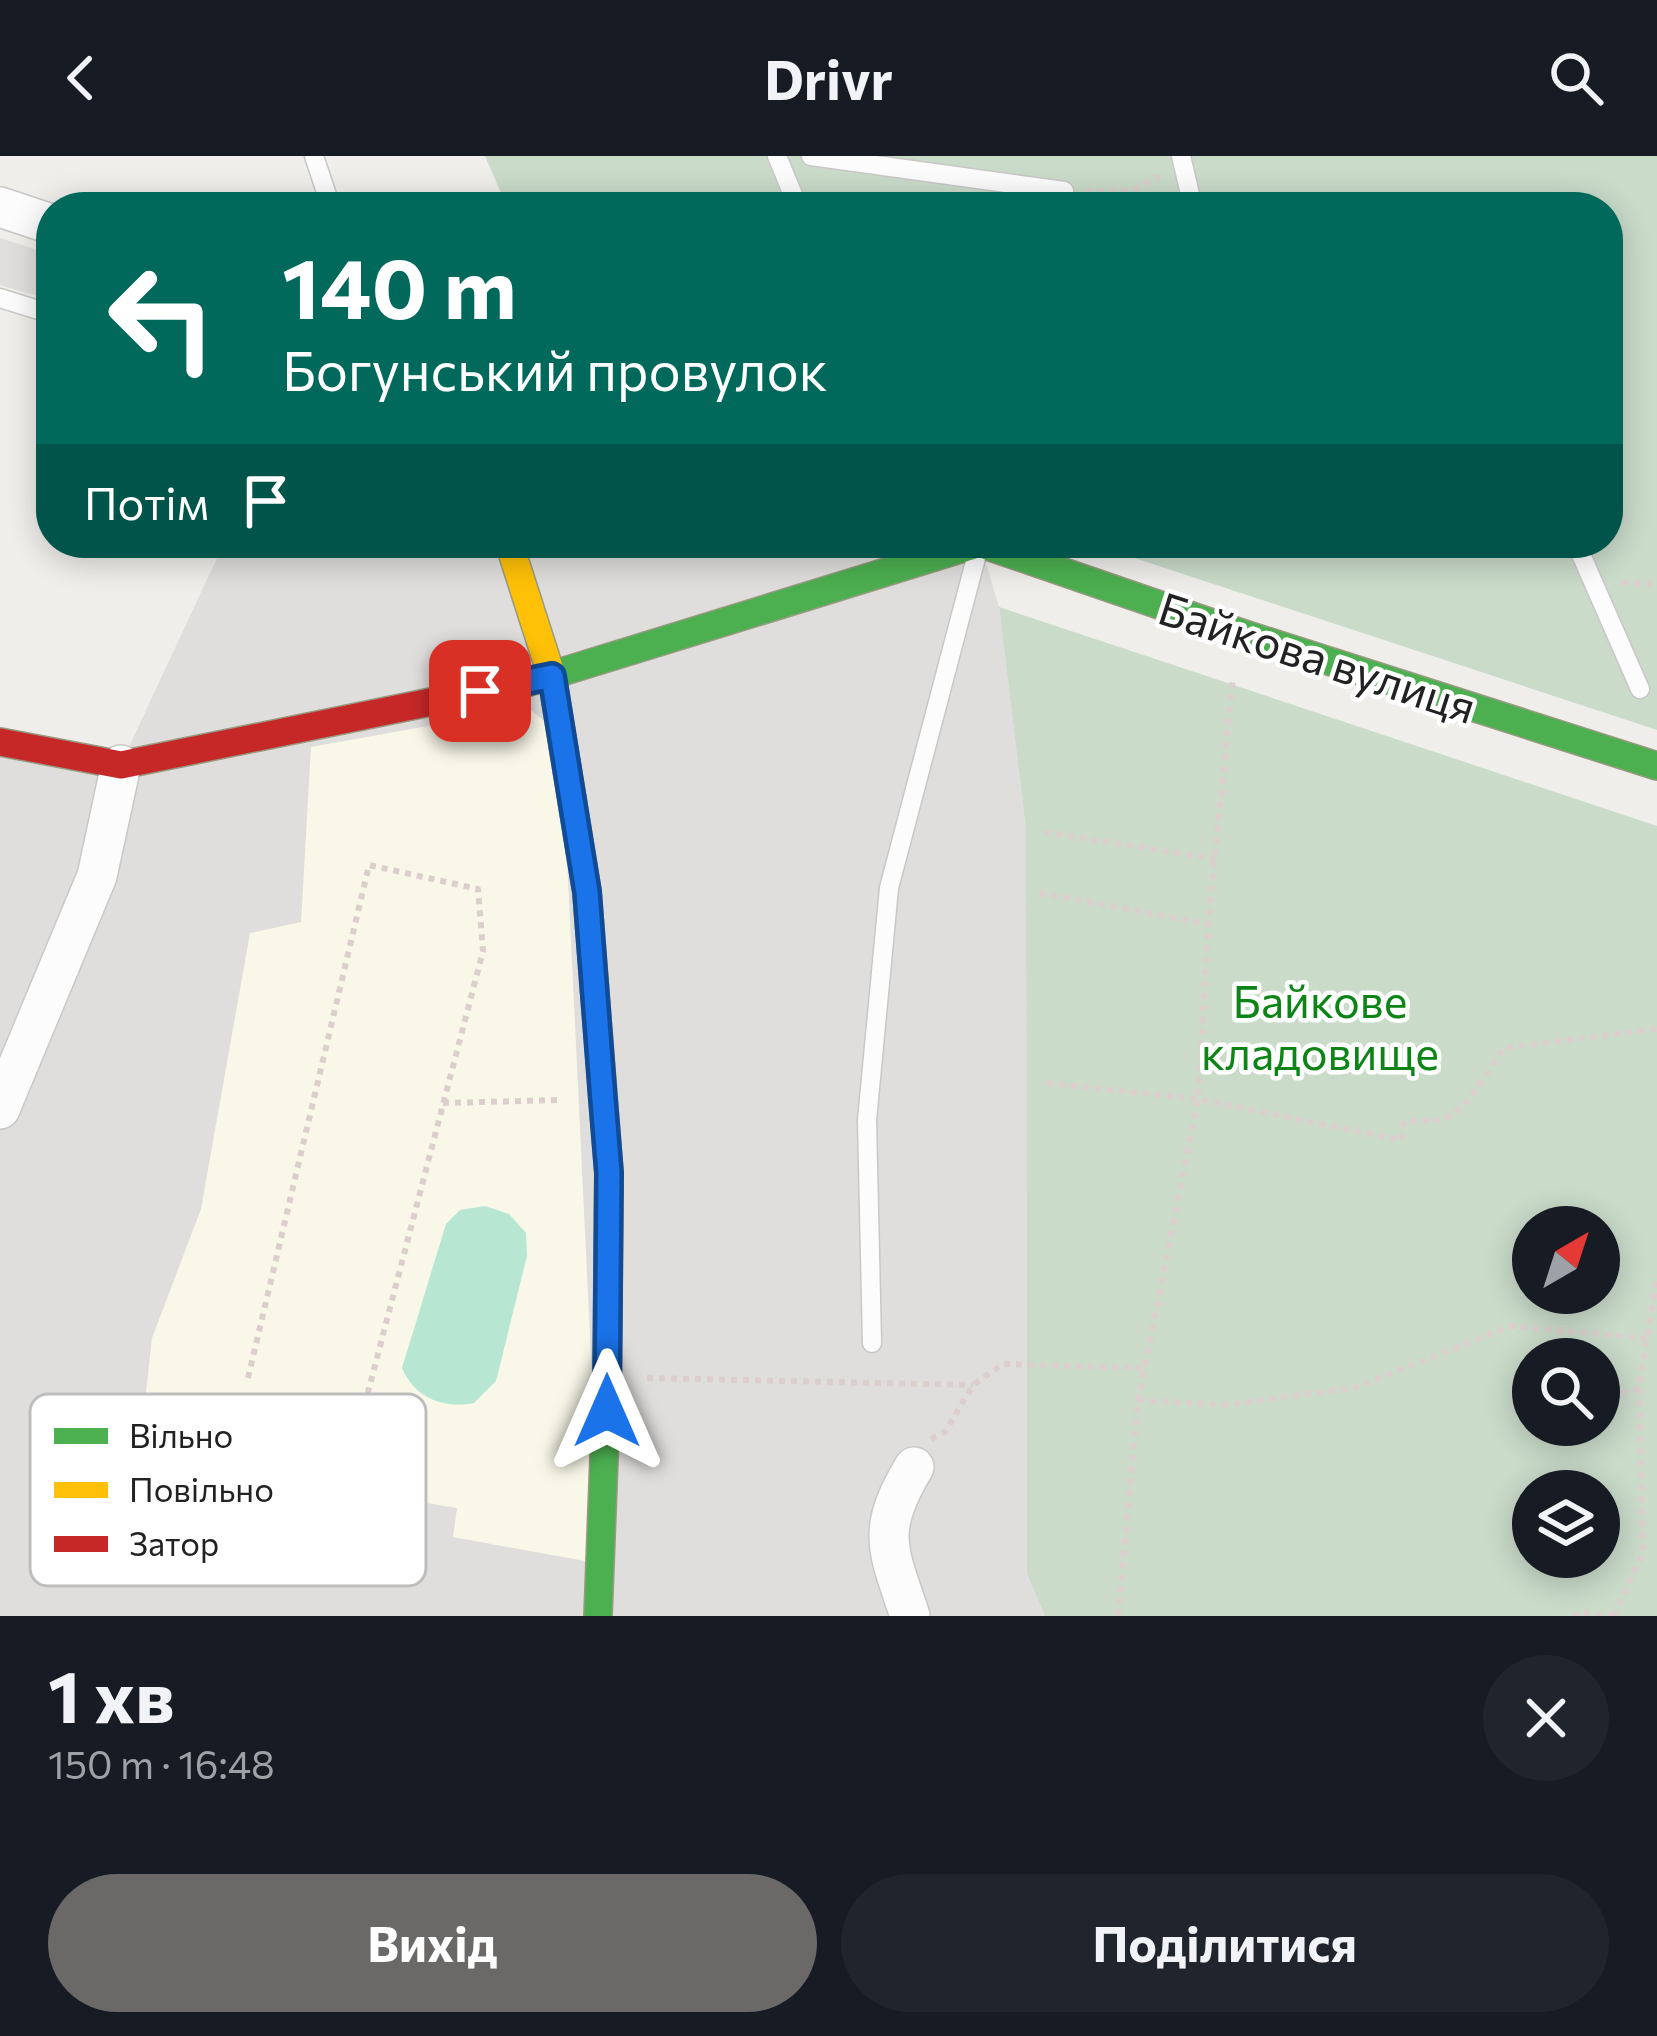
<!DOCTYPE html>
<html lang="uk">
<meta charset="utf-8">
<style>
:root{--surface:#171b24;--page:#20242c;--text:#f1f3f6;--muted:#9ea1a6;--accent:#6a6968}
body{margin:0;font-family:Commissioner,sans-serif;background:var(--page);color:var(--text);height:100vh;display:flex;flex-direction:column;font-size:45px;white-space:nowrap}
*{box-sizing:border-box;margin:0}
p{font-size:39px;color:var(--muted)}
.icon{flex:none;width:66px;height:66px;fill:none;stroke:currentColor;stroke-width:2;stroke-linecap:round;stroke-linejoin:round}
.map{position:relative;height:1460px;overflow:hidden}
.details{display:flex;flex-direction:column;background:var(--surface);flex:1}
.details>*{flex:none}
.top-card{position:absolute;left:36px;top:36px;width:1587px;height:366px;border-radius:48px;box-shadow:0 6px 30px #0003;background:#00695c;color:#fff;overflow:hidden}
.needle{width:78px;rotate:39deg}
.tools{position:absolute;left:1512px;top:1050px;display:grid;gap:24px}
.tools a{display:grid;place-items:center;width:108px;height:108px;border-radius:50%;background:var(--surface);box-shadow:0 6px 30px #0003;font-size:60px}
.pin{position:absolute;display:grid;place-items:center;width:102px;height:102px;color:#fff;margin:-51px;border-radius:24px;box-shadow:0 6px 18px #0006}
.me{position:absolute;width:132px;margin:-66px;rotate:0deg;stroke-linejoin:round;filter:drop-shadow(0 0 9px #0008)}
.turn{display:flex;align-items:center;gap:42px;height:252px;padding:0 48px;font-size:54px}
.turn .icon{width:156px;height:156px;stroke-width:2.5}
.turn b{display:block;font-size:84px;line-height:102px}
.then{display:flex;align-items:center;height:114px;padding:0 48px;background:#0003;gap:24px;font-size:45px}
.round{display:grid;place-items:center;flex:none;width:126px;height:126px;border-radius:63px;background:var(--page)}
.head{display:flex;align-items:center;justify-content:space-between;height:204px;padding:0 48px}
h1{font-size:72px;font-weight:700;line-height:90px}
.primary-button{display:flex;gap:24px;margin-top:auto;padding:24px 48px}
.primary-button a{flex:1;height:138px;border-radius:72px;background:var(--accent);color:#fff;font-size:48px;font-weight:700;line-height:138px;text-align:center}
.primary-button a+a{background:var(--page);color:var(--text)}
header{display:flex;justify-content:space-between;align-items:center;height:156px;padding:0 48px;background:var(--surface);font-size:54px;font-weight:700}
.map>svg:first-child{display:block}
.residential{fill:#dfdedc}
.education{fill:#f8f7e8}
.cemetery{fill:#cadbca;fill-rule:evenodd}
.pitch{fill:#b7e6d2}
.parking{fill:#e0dfde}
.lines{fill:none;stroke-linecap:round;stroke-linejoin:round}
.lane-casing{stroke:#c9c8c7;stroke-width:21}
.street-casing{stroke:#c9c8c7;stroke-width:42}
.fast-casing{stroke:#999a82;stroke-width:30}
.slow-casing{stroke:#999a82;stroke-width:30}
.jam-casing{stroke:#999a82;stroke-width:30}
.path{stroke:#dccecd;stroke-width:6;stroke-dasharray:6 6;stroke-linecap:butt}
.lane{stroke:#fdfcfc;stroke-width:18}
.street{stroke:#fdfcfc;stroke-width:39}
.fast{stroke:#4caf50;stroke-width:27}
.slow{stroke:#ffc107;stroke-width:27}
.jam{stroke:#c62828;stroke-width:27}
.route-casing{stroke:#114b97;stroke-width:30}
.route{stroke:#1a73e8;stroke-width:21}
.labels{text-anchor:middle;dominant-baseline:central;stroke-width:9;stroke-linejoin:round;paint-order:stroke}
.street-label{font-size:45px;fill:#222;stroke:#fff}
.park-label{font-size:45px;fill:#0c8416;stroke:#fff}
.key{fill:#fff;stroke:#bdbdbd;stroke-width:3}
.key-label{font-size:33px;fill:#222}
</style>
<header><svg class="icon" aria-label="back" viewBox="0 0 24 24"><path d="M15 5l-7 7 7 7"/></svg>Drivr<svg class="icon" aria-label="search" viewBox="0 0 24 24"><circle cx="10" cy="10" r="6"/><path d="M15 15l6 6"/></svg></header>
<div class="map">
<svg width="1657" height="1460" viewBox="0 0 1657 1460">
<rect width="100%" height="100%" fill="#f0eeeb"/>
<path class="residential" d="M224 387H980L999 451 1026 672 1027 1418 1045 1460H0V586L121 608Z"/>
<path class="education" d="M528 552 561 578 601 1408 453 1381 457 1352 139 1300 152 1182 201 1053 250 777 301 766 311 591Z"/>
<g class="cemetery">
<path d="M485 0H1657V574L1089 387H1608V51H507Z"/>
<path d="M999 451 1657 670V1460H1045L1027 1418 1026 673ZM1533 1071H1599V1137H1533ZM1533 1203H1599V1269H1533ZM1533 1335H1599V1401H1533Z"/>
</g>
<path class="pitch" d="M485 1050 509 1058 526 1077 527 1100 496 1225 474 1247C443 1253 415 1242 402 1212L446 1068 460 1054Z"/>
<path class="parking" d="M0 82 51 98V144L0 129Z"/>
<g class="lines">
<defs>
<g id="lane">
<path d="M314 0 331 51"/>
<path d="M777 0 798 51"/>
<path d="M811 0 1064 35 1065 51"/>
<path d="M1181 0 1193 51"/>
<path d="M0 142 51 158"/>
<path d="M1576 387 1640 533"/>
<path d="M872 1187 867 964 889 732 977 398"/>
</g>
<g id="street">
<path d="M0 51 51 68"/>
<path d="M0 953 97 720 121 609"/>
<path d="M910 1460C888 1393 875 1376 914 1311"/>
</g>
<g id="fast">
<path d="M979 387 1238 476 1657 610"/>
<path d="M529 526 980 387"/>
<path d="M598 1460 607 1223"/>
</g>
<path id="slow" d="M509 387 552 521 587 736 609 1017 607 1223"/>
<path id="jam" d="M0 586 121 609 529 526"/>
</defs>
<use href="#lane" class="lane-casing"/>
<use href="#street" class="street-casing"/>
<use href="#fast" class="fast-casing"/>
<use href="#slow" class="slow-casing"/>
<use href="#jam" class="jam-casing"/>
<g class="path">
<path d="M1086 35H1131L1159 20"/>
<path d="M1622 427 1657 428"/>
<path d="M1044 676 1215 703"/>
<path d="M1040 737 1208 768"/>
<path d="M1047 927 1198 943 1401 984 1404 965 1443 964 1465 949 1504 892 1657 873"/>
<path d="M443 947 559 944"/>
<path d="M248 1222 369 709 478 733 483 795 366 1244"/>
<path d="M647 1222 973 1229"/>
<path d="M1138 1244 1224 1249 1354 1232 1511 1170 1646 1182"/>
<path d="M1599 1244 1639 1232"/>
<path d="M1534 1277 1544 1269"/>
<path d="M931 1283 945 1276 973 1229 1003 1208 1144 1212"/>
<path d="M1118 1460 1138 1244 1198 943 1208 768 1233 521"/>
<path d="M1573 1460 1580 1456 1614 1460"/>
<path d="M1614 1460 1643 1397 1639 1232 1657 1119"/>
</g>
<use href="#lane" class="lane"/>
<use href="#street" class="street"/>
<use href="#fast" class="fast"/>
<use href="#slow" class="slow"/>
<use href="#jam" class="jam"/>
</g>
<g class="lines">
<defs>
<path id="route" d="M480 535 552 520 587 736 603 944 609 1017 607 1255"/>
</defs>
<use href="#route" class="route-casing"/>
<use href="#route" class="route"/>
</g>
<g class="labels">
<g class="street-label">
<text transform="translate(1318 500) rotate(18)">Байкова вулиця</text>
</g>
<g class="park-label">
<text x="1320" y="843">Байкове<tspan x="1320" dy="52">кладовище</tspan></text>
</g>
</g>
<rect x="30" y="1238" width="396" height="192" rx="18" class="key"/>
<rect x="54" y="1272" width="54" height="16" fill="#4caf50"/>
<rect x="54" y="1326" width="54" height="16" fill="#ffc107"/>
<rect x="54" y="1380" width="54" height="16" fill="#c62828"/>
<g class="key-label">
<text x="129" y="1292">Вільно</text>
<text x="129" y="1346">Повільно</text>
<text x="129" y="1400">Затор</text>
</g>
</svg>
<div class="tools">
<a><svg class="needle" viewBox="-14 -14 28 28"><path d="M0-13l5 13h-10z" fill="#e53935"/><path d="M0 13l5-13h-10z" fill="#9ea1a6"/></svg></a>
<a><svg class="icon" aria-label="search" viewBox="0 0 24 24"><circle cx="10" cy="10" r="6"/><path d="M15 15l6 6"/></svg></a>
<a><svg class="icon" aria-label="layers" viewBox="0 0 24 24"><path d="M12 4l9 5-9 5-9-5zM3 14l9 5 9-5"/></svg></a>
</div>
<div class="pin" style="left:480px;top:535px;background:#d93025"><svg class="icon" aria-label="arrive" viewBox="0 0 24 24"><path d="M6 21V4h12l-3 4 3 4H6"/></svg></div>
<svg class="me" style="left:607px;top:1255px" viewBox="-20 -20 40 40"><path d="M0-17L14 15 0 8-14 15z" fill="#1a73e8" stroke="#fff" stroke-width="4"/></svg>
<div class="top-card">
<div class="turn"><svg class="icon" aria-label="left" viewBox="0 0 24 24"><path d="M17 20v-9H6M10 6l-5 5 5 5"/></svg><div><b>140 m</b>Богунський провулок</div></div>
<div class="then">Потім<svg class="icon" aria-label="arrive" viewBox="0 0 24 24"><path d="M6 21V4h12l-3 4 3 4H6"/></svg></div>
</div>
</div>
<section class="details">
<div class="head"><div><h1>1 хв</h1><p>150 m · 16:48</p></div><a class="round"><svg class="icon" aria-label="close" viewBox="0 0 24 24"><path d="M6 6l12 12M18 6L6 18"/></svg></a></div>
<div class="primary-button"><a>Вихід</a><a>Поділитися</a></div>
</section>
